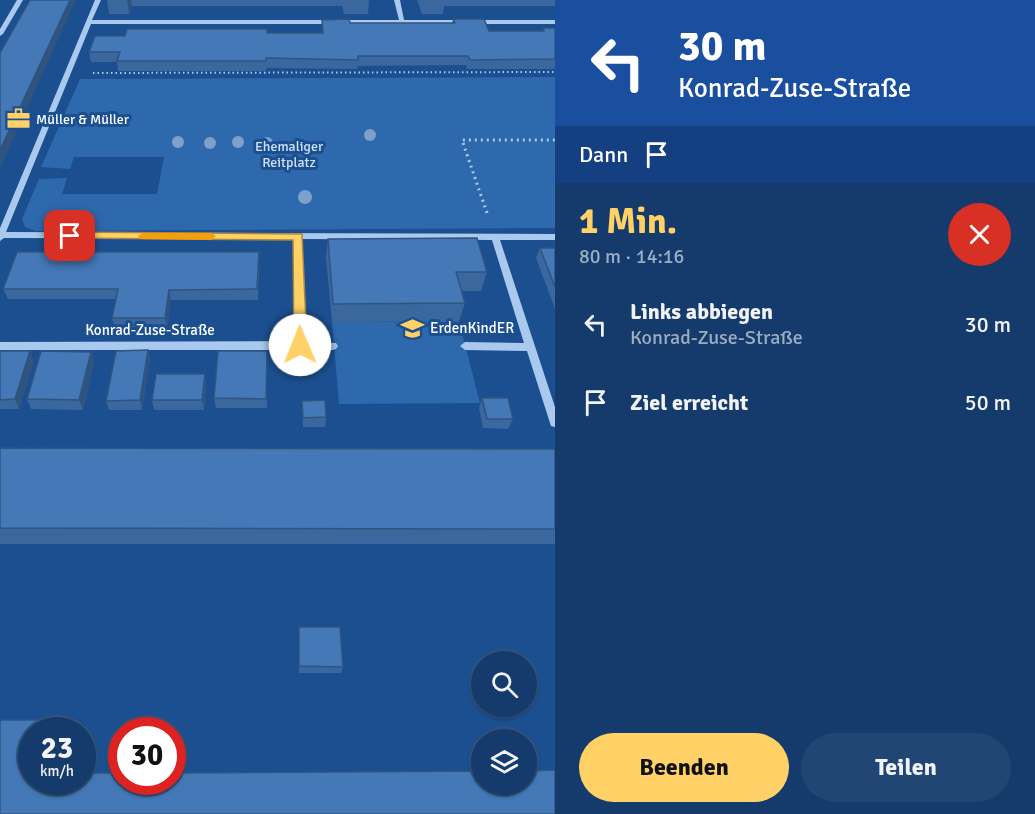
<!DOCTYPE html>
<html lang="de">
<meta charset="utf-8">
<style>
:root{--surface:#143b6b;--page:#214673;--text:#f1f3f6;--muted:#9dadc1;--line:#33557e;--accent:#ffd166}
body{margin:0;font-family:Signika,sans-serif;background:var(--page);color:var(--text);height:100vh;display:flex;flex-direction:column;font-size:22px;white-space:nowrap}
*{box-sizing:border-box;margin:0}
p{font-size:20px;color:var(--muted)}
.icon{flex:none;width:33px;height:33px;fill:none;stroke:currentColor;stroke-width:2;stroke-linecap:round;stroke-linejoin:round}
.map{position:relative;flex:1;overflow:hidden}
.sheet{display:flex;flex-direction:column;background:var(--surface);width:480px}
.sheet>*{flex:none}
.guide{background:#1a4fa0;color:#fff;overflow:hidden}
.fabs{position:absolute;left:471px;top:651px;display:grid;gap:12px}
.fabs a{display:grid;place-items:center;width:66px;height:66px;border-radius:50%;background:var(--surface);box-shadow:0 2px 4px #0004,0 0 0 2px var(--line);font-size:30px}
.speed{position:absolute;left:18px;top:717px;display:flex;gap:12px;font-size:30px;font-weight:700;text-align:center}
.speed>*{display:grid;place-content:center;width:78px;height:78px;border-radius:50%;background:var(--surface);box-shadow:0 2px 4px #0004,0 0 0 2px var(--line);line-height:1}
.speed small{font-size:15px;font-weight:400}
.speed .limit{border:9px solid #d22;background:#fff;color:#111}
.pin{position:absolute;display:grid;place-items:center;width:51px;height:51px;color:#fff;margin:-26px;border-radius:12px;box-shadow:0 3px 9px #0006}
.me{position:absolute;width:66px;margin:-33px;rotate:359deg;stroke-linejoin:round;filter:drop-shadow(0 0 4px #0008)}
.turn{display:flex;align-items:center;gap:21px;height:126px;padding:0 24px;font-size:27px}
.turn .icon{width:78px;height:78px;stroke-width:2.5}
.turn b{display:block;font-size:42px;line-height:51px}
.then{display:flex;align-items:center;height:57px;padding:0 24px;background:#0003;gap:12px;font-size:22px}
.round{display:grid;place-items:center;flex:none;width:63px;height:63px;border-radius:32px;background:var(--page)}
.headline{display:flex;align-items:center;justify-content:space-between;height:102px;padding:0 24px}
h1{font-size:36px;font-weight:800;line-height:45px;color:var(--accent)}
.action{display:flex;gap:12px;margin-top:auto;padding:12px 24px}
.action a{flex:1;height:69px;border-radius:36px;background:var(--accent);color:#111;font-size:24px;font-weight:800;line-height:69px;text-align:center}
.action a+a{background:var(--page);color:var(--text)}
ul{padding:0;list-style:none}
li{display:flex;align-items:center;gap:18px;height:78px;padding:0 24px}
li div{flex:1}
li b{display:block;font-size:22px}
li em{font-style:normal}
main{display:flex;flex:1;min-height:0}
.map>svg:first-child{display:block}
.green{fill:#2e69ad}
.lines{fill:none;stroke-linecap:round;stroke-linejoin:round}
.path-far1{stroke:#a9c9ee;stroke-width:2;stroke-dasharray:1.5 3;stroke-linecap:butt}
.path{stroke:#a9c9ee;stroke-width:3;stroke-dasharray:2 4;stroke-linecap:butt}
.minor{fill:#a9c9ee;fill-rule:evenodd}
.tree{fill:#7ea0ca}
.wall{fill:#3a679d}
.shaded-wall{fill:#305480}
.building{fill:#4478b7;stroke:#305480;stroke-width:1.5}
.route{fill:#ffd166;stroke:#a68842;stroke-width:1.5}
.slow{fill:#f59e0b}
.labels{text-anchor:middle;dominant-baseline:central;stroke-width:6;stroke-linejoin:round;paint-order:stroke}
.far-poi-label{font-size:14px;fill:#fff;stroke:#1b4f8f;text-anchor:start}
.far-park-label{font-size:14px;fill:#cfe3fa;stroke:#1b4f8f}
.poi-label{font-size:15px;fill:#fff;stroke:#1b4f8f;text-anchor:start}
.street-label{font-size:15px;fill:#fff;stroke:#1b4f8f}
</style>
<main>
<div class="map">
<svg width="555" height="814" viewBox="0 0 555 814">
<rect width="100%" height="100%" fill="#1b4f8f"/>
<g class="green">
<path d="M555 77V228L36 231 25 227 22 219 39 179 67 178 62 194H157L164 157H74L70 169 41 167 80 79Z"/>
<path d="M459 321 480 403 339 404 332 322Z"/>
</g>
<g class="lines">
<path class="path-far1" d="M93 73 555 72"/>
<path class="path" d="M487 213 462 140H555"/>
<g class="minor">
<path d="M17 0H23L3 34 0 36V29Z"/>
<path d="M95 0H101L92 20H399L394 0H400L404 20H555V24H91L6 232 555 234V240H500L555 407V427L551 426 550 423 527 351 465 350 460 346 465 342 524 343 492 240 302 239 305 342 336 343 338 346 336 349 333 350H0V342L295 341 294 239 4 238 0 241V228Z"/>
</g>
</g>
<g class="tree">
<circle cx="370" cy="135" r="6"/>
<circle cx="178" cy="142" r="6"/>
<circle cx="238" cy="142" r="6"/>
<circle cx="210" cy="143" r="6"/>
<circle cx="267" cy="143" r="6"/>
<circle cx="305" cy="197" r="7"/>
</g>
<g class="wall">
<path d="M107 0H369L368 14H344L342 6H132L129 14H109Z"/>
<path d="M417 0H555V6H444L443 14H422Z"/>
<path d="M453 19 489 31H542L543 28H555V69H467L466 65 358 66 357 69 266 68V71H118L117 62H91L89 52 125 36 267 33H322V20L350 23H452Z"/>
<path d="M328 239 487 272 481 291H462L465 303 459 321 332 322 326 257Z"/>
<path d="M540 248H555V309L536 258Z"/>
<path d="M259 262 258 300H171L167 328H115L112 318 116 299H8L3 289Z"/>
<path d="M148 350 150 360 142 410H109L106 401Z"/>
<path d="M0 351 34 361 19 409H0Z"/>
<path d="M91 352 94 362 83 410 31 409 27 399Z"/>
<path d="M267 361V408H216L214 398Z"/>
<path d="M206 384 204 410H154L152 400Z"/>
<path d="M482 398 513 419 508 429 483 428 479 408Z"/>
<path d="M302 401 326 417 325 427H303Z"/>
<path d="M0 448 555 449V544H0Z"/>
<path d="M299 627 343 667 341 673H299Z"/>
</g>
<g class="shaded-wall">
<path d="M70 0H76L0 168V150Z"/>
<path d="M127 0H131L132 6 129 14Z"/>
<path d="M169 290 171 300 167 328 165 318Z"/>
<path d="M148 350 150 360 142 410 140 400Z"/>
<path d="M30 351 34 361 19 409 15 399Z"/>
<path d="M91 352 94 362 83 410 79 400Z"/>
<path d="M205 374 206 384 204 410 202 400Z"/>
<path d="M49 720 54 725 53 730H46Z"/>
</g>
<g class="building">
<path d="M30 0H70L0 150V53Z"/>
<path d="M349 19 350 23H455L453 19H484L489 31H544L543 28H555V59L470 60 468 56H358V60L266 58V61H117L120 52H89L95 36H125L127 29H267V33H323L322 20Z"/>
<path d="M477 238 487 272H456L465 303 333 304 328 239Z"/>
<path d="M540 248H555V287Z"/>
<path d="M17 252H259L257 289 169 290 165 318H112L118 289H3Z"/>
<path d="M148 350 140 400 106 401 116 351Z"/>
<path d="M0 351H30L15 399 0 400Z"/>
<path d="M41 351 91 352 79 400 27 399Z"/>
<path d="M218 351H267L266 399 214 398Z"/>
<path d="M156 374H205L202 400H152Z"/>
<path d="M482 398H508L513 419H487Z"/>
<path d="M325 400 326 417 303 418 302 401Z"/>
<path d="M0 448 555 449V529L0 528Z"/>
<path d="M299 627H340L343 667 299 666Z"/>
<path d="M0 720H49L46 730H32V782H82V773H122V782H172V773L482 771V784H526V771L555 770V814H0Z"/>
</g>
<path class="route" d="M70 232 302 234 307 345 300 350 294 345 293 240 66 238V233Z"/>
<path class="slow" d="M143 233H211L216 236 211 240 140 239 138 236Z"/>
<defs>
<symbol id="office-bare" viewBox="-9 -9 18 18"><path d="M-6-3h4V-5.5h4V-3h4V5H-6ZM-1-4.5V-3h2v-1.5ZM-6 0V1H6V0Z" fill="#ffd166" stroke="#1b4f8f" stroke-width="2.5" paint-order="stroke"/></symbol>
<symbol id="school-bare" viewBox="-9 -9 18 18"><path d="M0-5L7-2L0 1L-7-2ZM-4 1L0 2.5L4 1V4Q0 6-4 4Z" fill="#ffd166" stroke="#1b4f8f" stroke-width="2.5" paint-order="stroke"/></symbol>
</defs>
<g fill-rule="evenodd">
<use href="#office-bare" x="2" y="102" width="33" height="33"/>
<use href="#school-bare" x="396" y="312" width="33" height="33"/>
</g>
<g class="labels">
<g class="far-poi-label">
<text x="36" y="119">Müller &amp; Müller</text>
</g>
<g class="far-park-label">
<text x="289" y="146">Ehemaliger<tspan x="289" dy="16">Reitplatz</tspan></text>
</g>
<g class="poi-label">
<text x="430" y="328">ErdenKindER</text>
</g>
<g class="street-label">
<text x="150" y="330">Konrad-Zuse-Straße</text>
</g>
</g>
</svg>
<div class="fabs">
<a><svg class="icon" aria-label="search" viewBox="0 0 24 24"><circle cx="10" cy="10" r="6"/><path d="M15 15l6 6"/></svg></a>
<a><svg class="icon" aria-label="layers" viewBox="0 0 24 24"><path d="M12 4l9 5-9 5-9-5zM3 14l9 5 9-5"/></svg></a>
</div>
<div class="speed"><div>23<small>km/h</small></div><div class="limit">30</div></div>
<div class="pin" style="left:70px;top:236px;background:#d93025"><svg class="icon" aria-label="arrive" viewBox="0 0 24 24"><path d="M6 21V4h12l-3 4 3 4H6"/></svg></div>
<svg class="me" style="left:300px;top:345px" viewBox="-20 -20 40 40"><circle r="19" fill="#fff"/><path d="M0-13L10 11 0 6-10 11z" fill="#ffd166"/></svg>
</div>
<section class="sheet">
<div class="guide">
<div class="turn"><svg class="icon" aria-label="left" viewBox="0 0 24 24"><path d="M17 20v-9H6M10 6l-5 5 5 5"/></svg><div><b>30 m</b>Konrad-Zuse-Straße</div></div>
<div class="then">Dann<svg class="icon" aria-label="arrive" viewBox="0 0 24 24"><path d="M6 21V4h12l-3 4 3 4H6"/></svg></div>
</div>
<div class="headline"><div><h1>1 Min.</h1><p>80 m · 14:16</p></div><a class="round" style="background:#d93025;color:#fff"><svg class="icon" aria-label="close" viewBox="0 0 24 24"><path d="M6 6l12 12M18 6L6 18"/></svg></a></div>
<ul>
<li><svg class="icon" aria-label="left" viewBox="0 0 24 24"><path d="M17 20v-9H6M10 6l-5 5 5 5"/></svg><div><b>Links abbiegen</b><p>Konrad-Zuse-Straße</p></div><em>30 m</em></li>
<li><svg class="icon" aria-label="arrive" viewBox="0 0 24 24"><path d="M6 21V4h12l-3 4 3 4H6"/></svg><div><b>Ziel erreicht</b></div><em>50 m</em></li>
</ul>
<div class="action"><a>Beenden</a><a>Teilen</a></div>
</section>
</main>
